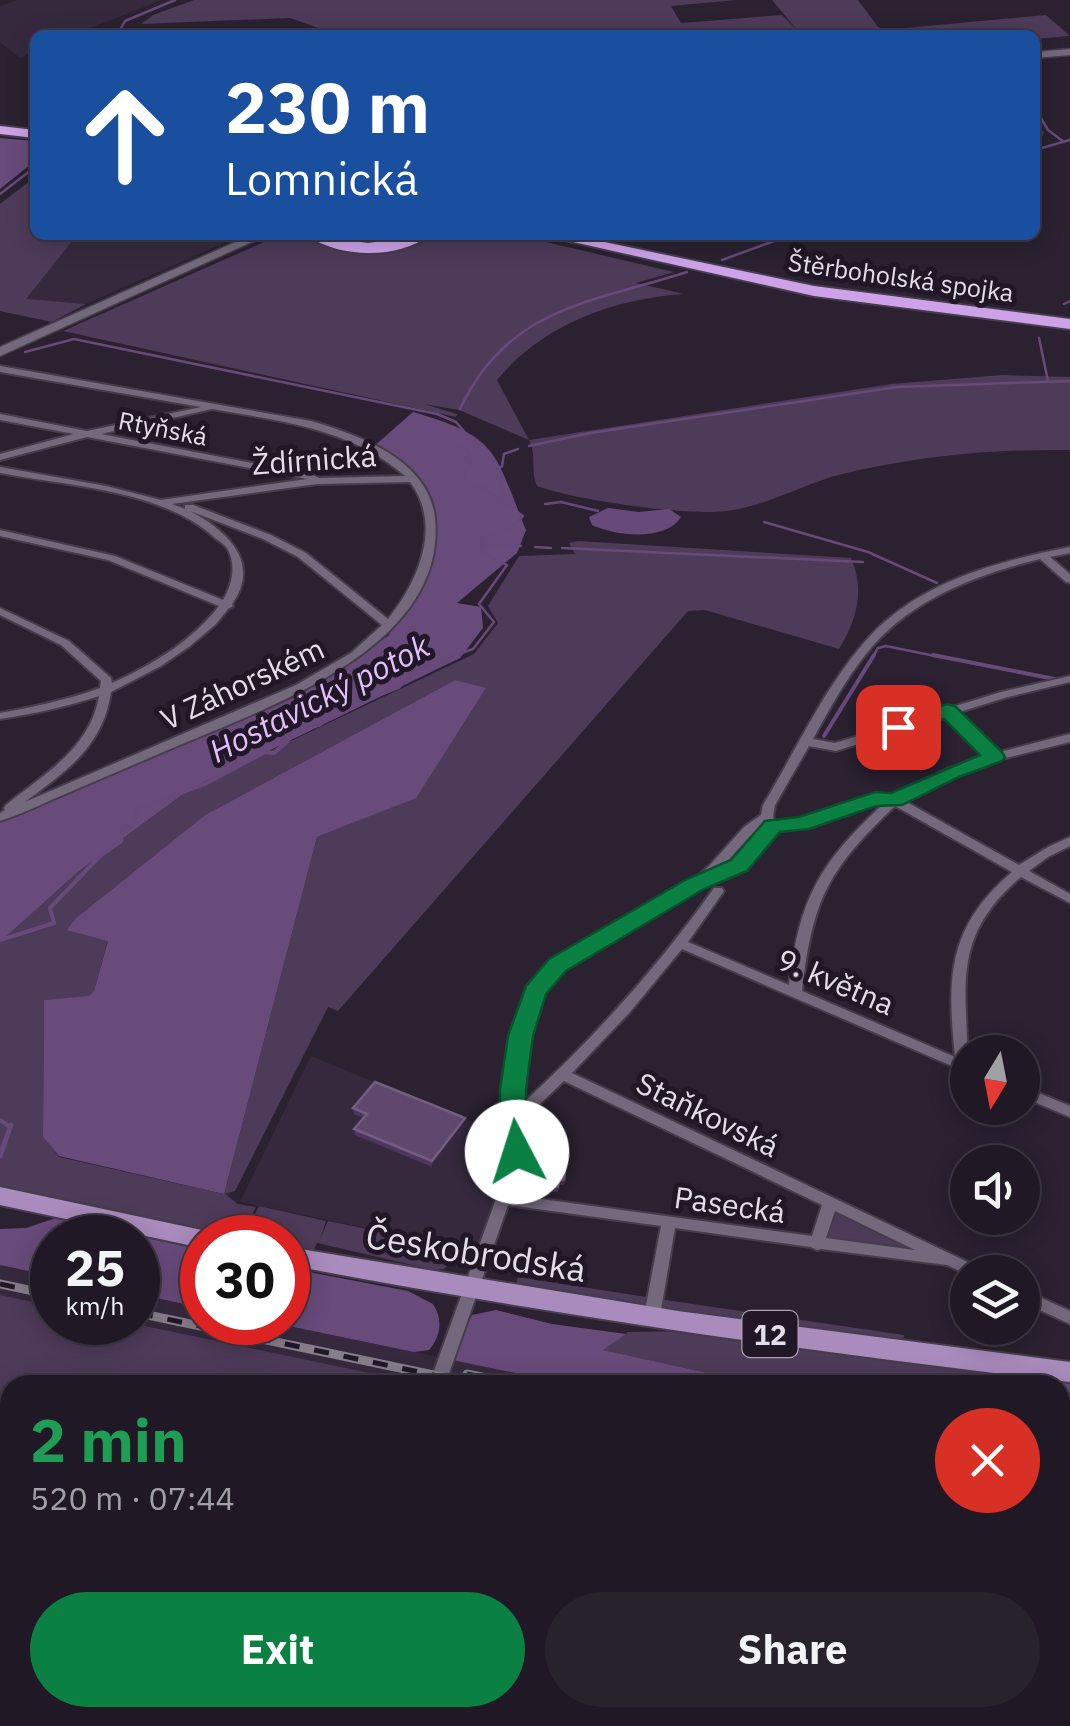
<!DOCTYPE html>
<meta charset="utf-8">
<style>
:root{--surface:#201925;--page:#28222d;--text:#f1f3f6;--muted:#a2a0a7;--line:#3d3842;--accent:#0b8043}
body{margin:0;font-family:"IBM Plex Sans",sans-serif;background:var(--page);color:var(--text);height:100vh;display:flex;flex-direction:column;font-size:38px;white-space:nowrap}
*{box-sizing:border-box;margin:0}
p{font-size:32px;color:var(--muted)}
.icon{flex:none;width:55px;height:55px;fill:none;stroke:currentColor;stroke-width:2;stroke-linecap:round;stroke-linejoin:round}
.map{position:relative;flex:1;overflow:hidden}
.details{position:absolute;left:0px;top:1375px;width:1070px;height:352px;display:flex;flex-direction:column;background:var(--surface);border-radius:30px 30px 0 0;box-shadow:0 5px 25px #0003,0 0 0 2px var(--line)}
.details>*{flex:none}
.hud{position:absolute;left:30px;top:30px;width:1010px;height:210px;border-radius:15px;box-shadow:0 5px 25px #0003,0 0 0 2px var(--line);background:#1a4fa0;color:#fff;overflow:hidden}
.needle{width:65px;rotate:190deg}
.tools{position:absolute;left:950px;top:1035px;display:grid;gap:20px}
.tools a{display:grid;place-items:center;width:90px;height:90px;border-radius:50%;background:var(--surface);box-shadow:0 5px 25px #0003,0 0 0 2px var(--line);font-size:50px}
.speed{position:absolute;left:30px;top:1215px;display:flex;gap:20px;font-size:50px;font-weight:700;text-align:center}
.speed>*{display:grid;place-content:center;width:130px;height:130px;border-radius:50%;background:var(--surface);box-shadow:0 5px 25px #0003,0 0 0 2px var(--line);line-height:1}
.speed small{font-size:25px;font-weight:400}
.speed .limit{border:15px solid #d22;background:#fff;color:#111}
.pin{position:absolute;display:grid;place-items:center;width:85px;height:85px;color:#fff;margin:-42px;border-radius:20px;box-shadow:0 5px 15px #0006}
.me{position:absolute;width:110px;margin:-55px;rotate:355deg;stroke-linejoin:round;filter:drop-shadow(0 0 8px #0008)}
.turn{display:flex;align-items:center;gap:35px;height:210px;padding:0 30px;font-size:45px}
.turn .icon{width:130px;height:130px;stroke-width:2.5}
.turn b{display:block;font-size:70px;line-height:85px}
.round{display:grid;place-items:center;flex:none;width:105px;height:105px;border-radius:52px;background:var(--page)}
.head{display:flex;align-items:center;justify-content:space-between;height:170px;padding:0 30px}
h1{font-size:60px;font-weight:800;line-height:75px;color:#1e9e55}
.button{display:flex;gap:20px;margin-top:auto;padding:20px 30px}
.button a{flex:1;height:115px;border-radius:60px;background:var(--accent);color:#fff;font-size:40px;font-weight:800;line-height:115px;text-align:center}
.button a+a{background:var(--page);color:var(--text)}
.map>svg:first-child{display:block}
.built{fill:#36293e}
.green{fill:#4e3b5a;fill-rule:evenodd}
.forest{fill:#694b7b}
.water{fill:#674a79}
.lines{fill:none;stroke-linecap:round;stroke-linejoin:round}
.stream-far2{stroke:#674a79;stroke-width:2.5}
.stream-far1{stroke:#674a79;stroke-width:4}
.stream{stroke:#674a79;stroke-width:5}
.street-casing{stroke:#453d4b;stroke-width:4}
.secondary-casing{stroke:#453d4b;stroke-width:3}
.primary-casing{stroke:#453d4b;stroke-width:4}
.highway-casing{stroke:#453d4b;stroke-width:4}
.street{fill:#74687c;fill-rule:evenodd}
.secondary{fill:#74687c;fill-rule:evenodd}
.primary{fill:#a98bbd;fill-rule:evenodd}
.highway{fill:#cda2e9;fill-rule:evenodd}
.rail-casing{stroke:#867e8b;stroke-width:9}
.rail{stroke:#211727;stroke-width:5;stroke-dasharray:15;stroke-linecap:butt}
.wall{fill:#4f355f}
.shaded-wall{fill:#3a2547}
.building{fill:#5f476e;stroke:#745f81;stroke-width:2.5}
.route{fill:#0b8043;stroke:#07532c;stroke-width:2.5}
.labels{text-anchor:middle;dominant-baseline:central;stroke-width:10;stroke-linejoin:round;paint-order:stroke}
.far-street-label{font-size:25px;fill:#e4dee9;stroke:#211727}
.shield{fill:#211727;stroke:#aaa2af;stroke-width:2.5}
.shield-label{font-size:28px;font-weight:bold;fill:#e4dee9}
.street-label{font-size:30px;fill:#e4dee9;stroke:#211727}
.water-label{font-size:32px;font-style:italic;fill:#e3bffb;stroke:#211727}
.near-street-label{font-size:35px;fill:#e4dee9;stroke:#211727}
</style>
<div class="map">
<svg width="1070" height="1726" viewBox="0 0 1070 1726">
<rect width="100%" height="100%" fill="#2b2131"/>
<g class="built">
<path d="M18 0H162L72 35H35V51L20 58 0 42V6Z"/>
<path d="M77 235H184L233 239 86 304 25 300Z"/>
<path d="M311 1056 491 1130 492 1151 517 1152 484 1252 240 1202Z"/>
<path d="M0 1265 52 1276V1306L0 1295Z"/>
<path d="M138 1294 202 1308V1322L274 1323 574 1385H426L131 1323 138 1322Z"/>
<path d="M1060 1543 1070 1546V1726H781L761 1718H1060Z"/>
</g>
<g class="green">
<path d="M194 0H737L671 6 681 23 782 15 798 31 772 0H858L878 27 885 30 1046 15 1070 36 1035 39V35H524L513 31 439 35 404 28 324 30 290 18 141 24 153 15Z"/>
<path d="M35 177V235H77L26 299 86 304 52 322 0 311V204Z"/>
<path d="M280 235H301L373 253 414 246 439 235H516L674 272 636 283 684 294C614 299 543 324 497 380L529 440 891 384 1002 375 1070 377V450C993 449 918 456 842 474 803 484 765 507 726 511 686 516 575 500 537 486 530 470 537 456 529 440L459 410 424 404 457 414 456 417 63 331Z"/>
<path d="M578 541 851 558C865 590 857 620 839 649L705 610 688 611 338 1011 328 1007 235 1191 225 1194 238 1204 256 1207 240 1237H205L0 1194V942L79 871 190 789 474 654 498 623 488 606 519 556 575 554 569 543ZM455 680 485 689 415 798 317 837 224 1194 59 1157 43 1136 44 1000 89 997 94 991 108 940 76 918 205 815Z"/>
<path d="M831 1205 942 1259 820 1243Z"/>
<path d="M259 1206 326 1221 320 1239 328 1221 445 1245 454 1259 444 1269 434 1270 317 1243 310 1259 288 1255V1238H243Z"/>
<path d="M518 1277 653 1298V1314L514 1294Z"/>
<path d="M0 1295 52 1306V1322L131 1323 422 1384 10 1385V1633L0 1626Z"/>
<path d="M659 1299 904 1335 902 1352 656 1315Z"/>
<path d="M689 1331 990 1370 984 1385H762L602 1350 628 1332Z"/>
<path d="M141 1718H315L308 1726H154Z"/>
<path d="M375 1718H761L781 1726H372Z"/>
</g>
<g class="forest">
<path d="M0 138 35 141V161L0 189Z"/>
<path d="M413 412C500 437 494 452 526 530L517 553 457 603 481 607 483 628 460 658 190 789 79 871 0 942V822L300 695 388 636 417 593 434 550V514L415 478 373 447Z"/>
<path d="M455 680 486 688 416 798 317 837 224 1194 59 1156 43 1137 44 1000 89 996 94 991 108 941 67 930 76 918 205 815Z"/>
<path d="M56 1218 202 1250V1308L138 1294V1238H52V1276L0 1265V1229L26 1228Z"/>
<path d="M288 1268 408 1291 433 1304C443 1319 441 1336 429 1350L414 1352 274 1323 288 1322Z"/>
<path d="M496 1310 552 1324 626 1334 603 1350 762 1385H574L452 1360 472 1315Z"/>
<path d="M990 1370 1070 1379V1488L1060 1486V1385H984Z"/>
</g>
<path class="water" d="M608 508 639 512 669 509 681 517C665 542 616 536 592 525L589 517Z"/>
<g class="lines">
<g class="stream-far2">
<path d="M117 35 125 21 175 0"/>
<path d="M1035 108 1048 130 1064 142"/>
<path d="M1035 150 1070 140"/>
<path d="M0 194 35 167"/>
<path d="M722 260 790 235"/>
<path d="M1064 304 1070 301"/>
<path d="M1039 338 1048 381"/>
<path d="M25 352 74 339 437 414 456 422 474 443 461 447 470 454 464 459 474 465 464 470 467 484 481 486 523 516 509 529 482 538 481 551 507 565 479 604 494 622 473 649 448 658"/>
<path d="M460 409C508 307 590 303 687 272"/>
<path d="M529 446 590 433 897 387 1070 381"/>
<path d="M503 497 500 485 504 480 494 473 502 466 504 454 518 449"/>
<path d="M545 504 561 502 598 511"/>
<path d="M764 522 868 552 937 583"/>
<path d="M482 545 521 546"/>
<path d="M535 547 551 548"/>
<path d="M562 548 863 562"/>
<path d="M872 658 878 648 886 646 945 658"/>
</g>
<g class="stream-far1">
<path d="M933 655 1070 682"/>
<path d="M824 736 874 655"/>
<path d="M0 940 54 923 50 908 101 855 121 841 123 829 135 821 138 809 205 784 265 752 274 753 288 741 295 728 319 725 341 710 399 687 416 668 441 664 453 655"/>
<path d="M0 1120 10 1127"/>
</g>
<g class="stream">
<path d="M0 1156 11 1125"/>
<path d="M0 1418 10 1420"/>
</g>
<defs>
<g id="street">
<path d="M1035 128 1042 133 1035 140Z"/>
<path d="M0 366 311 421C359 435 429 460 435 518 448 650 262 709 168 750 131 766 93 782 56 798 38 806 19 815 0 821V813L5 810 4 808 6 805C44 774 90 749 99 696 66 707 33 714 0 719V713C34 707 67 700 100 688L101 681 61 645 0 615V608L69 641 111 678 112 683C152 665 192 641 219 606L108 560 0 536V530L115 556 223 600C232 585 237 565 227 548 224 544 219 541 215 538 163 490 68 486 0 473V467L106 486 161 500 307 479 87 437 0 460V454L74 434 0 420V414L87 431 201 407 0 372ZM212 409C280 421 351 428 405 476L319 478 310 474 101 434ZM410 482C443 525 418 582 388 619L306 553 271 535 193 505H185V509L172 504 317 484ZM190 511 263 539 298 557 382 625 351 653 296 685 25 802C66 771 103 747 111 692L161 666 190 646 216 624 228 609 233 606 232 604C262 562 226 530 190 511Z"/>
<path d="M1070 547V553L1050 557 1070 574V583L1066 582 1040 559C975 575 909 600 866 654 845 680 829 710 813 739L835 743 1001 692 1070 676V682L1008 697 956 713 996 753 1070 734V742L998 760 955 775 903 800 1019 865 1048 847 1070 837V846L1048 857 1029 871 1070 894V903L1021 877C948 939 968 990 968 1073L682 949 630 1012 572 1073 980 1268 982 1272H968V1275L947 1265 821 1249 817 1250 811 1247 675 1228 660 1316 657 1320 652 1322 647 1320 644 1316 661 1226 508 1205 445 1385H429L496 1199 510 1152 512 1115 506 1101 507 1079 520 1018 534 988 554 963 577 945 691 882 709 866 744 827 761 815 763 805C797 749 825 685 870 636 922 581 999 561 1070 547ZM946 716 986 756 947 769 892 796 875 795 800 820 776 822 773 817 775 805 809 746 836 751ZM876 803H884C819 864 800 897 789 985L688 942 724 891 722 888H714C657 968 593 1039 521 1105V1079L534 1018 546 990 564 969 586 951 669 907 706 883 743 868 777 830 805 827ZM895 806 1012 872C947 927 947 978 955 1057L802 991C813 898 828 870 895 806ZM765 823 767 826 735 862 721 868 753 833ZM564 1081 822 1205 812 1236 512 1195 524 1152 526 1117ZM835 1211 915 1250 826 1238Z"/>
<path d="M1022 1086 1070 1106V1117L1022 1097Z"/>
<path d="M1022 1289 1070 1311V1324L1022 1302Z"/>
<path d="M330 1718H349L345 1726H326Z"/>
<path d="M353 1718H371L369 1726H351Z"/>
</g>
<g id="secondary">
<path d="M1070 49V55L1035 58V52Z"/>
<path d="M251 235H267L0 356V347Z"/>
</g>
<g id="primary">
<path d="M0 1187 202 1230 210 1232 213 1238H202V1248L0 1205Z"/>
<path d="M288 1247 678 1311 1070 1362V1382C808 1352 547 1314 288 1265Z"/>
</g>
<g id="highway">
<path d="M0 126 35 130V138L0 134Z"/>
<path d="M307 235 368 243 429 235C399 260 337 258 307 235Z"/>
<path d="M542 235H571L814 286 1070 319V329L814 296Z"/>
</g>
</defs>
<use href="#street" class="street-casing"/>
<use href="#secondary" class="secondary-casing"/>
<use href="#primary" class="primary-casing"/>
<use href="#highway" class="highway-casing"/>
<use href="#street" class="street"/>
<use href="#secondary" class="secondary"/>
<use href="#primary" class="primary"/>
<use href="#highway" class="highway"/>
<defs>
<g id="rail">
<path d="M0 1284 52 1295"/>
<path d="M138 1313 481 1385"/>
<path d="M467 1374 520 1385"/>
<path d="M1060 1507 1070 1509"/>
<path d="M0 1656 10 1663"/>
<path d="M72 1718 85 1726"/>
<path d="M113 1718 126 1726"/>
</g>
</defs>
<use href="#rail" class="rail-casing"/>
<use href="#rail" class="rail"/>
</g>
<g class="wall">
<path d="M353 1108 466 1123 432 1167 355 1135 354 1129 364 1118 354 1114Z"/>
<path d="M566 1165 564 1185H559L558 1192 533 1191V1185Z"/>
</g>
<path class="shaded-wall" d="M465 1118 466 1123 432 1167V1161Z"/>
<g class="building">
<path d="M375 1082 465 1118 432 1161 354 1129 367 1114 353 1108Z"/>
<path d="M536 1163 566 1165 564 1180H559L558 1187 533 1185Z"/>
</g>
<path class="route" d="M947 704 955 706 1002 752 1005 757 1002 761 959 777 902 805 876 806 809 829 780 832 747 871 704 889 566 971 546 994 533 1036 526 1089V1104L532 1115 526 1158H507L504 1152 507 1116 500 1106V1089L508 1036 526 986 549 959 687 879 731 860 765 821 799 817 875 792 891 793 980 755 944 719 898 733 887 727 890 722Z"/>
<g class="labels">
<g class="far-street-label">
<text transform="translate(901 277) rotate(8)">Štěrboholská spojka</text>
<text transform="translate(163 428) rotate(11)">Rtyňská</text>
</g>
<rect class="shield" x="742.5" y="1311" width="55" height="46" rx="8"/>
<g class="shield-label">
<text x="770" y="1334">12</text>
</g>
<g class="street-label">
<text transform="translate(314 459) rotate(-4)">Ždírnická</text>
<text transform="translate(242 683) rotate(-25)">V Záhorském</text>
<text transform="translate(836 981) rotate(23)">9. května</text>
<text transform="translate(708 1114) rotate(26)">Staňkovská</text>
<text transform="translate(730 1204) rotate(8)">Pasecká</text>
</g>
<g class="water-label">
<text transform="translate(319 698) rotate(-27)">Hostavický potok</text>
</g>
<g class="near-street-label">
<text transform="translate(476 1252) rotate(9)">Českobrodská</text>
</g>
</g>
</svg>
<div class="tools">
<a><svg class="needle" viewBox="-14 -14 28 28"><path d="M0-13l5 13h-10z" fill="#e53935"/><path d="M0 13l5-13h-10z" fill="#a2a0a7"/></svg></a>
<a><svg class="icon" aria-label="sound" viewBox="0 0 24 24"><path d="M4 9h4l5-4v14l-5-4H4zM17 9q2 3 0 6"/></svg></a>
<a><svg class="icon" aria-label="layers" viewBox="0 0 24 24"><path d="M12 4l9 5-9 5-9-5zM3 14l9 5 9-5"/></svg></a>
</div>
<div class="speed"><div>25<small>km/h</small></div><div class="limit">30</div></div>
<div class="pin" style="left:898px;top:727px;background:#d93025"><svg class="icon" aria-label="arrive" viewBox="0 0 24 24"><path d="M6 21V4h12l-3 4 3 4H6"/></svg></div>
<svg class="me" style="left:517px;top:1152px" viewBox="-20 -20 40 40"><circle r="19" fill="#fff"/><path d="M0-13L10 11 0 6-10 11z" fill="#0b8043"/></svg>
<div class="hud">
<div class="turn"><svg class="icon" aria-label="ahead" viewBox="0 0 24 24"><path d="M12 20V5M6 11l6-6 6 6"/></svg><div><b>230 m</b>Lomnická</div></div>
</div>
<section class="details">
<div class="head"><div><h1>2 min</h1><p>520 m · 07:44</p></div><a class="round" style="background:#d93025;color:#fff"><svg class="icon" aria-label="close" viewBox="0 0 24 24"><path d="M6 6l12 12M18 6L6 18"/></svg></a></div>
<div class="button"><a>Exit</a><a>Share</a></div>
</section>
</div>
